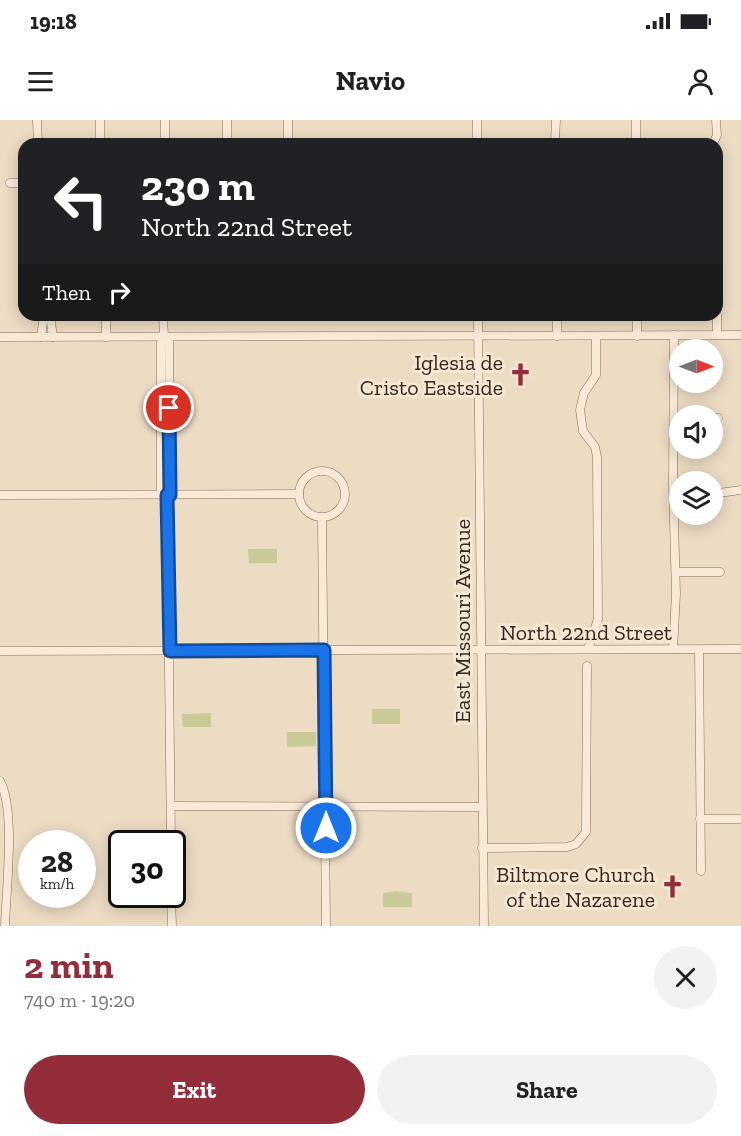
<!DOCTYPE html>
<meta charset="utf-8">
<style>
:root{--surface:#fff;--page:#f2f2f2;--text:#202124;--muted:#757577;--accent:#942d3a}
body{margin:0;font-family:"Zilla Slab",serif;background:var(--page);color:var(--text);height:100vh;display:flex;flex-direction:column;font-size:22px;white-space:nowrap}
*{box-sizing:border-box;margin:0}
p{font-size:20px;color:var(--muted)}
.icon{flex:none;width:33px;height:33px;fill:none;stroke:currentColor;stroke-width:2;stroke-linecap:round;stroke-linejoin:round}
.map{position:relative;height:806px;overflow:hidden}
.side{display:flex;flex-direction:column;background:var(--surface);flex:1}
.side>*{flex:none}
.hud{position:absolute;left:18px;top:18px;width:705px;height:183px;border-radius:18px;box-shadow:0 3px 15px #0003;background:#202124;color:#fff;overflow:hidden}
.needle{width:39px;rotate:90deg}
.tools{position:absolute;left:669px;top:219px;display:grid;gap:12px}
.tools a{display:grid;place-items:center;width:54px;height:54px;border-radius:50%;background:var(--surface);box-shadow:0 3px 15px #0003;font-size:30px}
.speed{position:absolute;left:18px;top:710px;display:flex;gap:12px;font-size:30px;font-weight:700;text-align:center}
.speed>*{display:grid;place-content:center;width:78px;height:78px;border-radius:50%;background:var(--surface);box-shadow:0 3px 15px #0003;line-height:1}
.speed small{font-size:15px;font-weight:400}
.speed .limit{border:3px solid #111;border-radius:9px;background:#fff;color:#111}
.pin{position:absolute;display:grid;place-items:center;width:51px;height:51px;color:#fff;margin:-26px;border:3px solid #fff;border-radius:50%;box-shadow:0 2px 6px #0007}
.me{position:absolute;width:66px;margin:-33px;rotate:0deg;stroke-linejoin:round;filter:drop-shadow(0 0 4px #0008)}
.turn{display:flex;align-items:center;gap:21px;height:126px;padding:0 24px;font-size:27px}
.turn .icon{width:78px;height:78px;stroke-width:2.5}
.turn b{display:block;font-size:42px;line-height:51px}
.then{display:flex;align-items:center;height:57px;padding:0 24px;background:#0003;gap:12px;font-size:22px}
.round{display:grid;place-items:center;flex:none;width:63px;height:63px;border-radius:32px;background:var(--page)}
.summary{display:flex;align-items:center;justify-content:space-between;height:102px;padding:0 24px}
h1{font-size:36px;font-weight:700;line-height:45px;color:var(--accent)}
.action{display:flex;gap:12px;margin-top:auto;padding:12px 24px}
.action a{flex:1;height:69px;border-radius:36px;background:var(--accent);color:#fff;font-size:24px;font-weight:700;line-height:69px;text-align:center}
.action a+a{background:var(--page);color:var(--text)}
.status{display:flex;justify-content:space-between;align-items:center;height:42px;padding:0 30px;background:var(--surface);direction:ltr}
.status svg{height:16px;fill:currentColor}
header{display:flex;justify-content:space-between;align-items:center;height:78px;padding:0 24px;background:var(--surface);font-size:27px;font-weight:700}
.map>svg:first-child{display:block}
.green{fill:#caca98}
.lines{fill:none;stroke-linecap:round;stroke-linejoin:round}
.minor-casing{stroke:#876d5b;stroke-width:9}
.minor{stroke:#f8ead7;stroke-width:8}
.route-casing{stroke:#114b97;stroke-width:15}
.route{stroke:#1a73e8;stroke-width:10}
.labels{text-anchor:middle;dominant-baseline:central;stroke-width:6;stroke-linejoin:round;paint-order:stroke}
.poi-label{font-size:22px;fill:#37271e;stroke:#f4e7d3;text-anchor:end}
.street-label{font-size:22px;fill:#37271e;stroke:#f4e7d3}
</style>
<div class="status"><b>19:18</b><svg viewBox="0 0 49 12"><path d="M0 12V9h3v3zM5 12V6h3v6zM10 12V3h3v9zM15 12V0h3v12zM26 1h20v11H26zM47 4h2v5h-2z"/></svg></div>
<header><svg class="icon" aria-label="menu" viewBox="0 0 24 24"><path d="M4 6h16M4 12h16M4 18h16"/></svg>Navio<svg class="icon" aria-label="person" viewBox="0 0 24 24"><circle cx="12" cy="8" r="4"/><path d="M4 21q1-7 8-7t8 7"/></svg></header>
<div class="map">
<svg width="741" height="806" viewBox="0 0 741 806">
<rect width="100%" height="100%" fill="#eddcc4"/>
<g class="green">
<path d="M248 429H277V443H249Z"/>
<rect x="372" y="589" width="28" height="15"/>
<path d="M211 593V607H183L182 594Z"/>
<path d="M287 612H316V626L287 627Z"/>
<path d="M395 771 412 773V787H383V773Z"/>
</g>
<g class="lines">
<defs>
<g id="minor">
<path d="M37 0 38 24"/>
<path d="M100 0V24"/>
<path d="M165 0V24"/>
<path d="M227 0V24"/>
<path d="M477 0V24"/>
<path d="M556 0 555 22 557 24"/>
<path d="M636 0V24"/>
<path d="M288 24V0"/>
<path d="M713 24 717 15 716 0"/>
<path d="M10 63H24"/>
<path d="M50 195 53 217"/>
<path d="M106 195V217"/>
<path d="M478 195 484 806"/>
<path d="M637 195V216"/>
<path d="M717 195V215"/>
<path d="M557 216V195"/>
<path d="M0 217 741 215"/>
<path d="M41 217 44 195"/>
<path d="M164 217 169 222 170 375"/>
<path d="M712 298H718"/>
<circle cx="322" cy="374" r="23"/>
<path d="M712 374 741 370"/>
<path d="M0 375 299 374"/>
<path d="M161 375V223L164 217 163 195"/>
<path d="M167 375 171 723"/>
<path d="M322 398 326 806"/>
<path d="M676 452H720"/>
<path d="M588 529 598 499 597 337 595 327 583 311 580 290 584 273 596 255V216"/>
<path d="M673 529 676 474 673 365 674 215"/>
<path d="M699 530 701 751"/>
<path d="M0 531 741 529"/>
<path d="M0 661C16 690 6 771 5 806"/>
<path d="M171 686 482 687"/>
<path d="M700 699H741"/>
<path d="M482 728 567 727 576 724 586 712 587 546"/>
<path d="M171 774 172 806"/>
</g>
</defs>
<use href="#minor" class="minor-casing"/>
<use href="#minor" class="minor"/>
</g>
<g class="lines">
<defs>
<path id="route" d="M169 288 170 375H167L170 531 324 530 326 708"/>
</defs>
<use href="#route" class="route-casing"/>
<use href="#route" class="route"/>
</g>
<defs>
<symbol id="church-bare" viewBox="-9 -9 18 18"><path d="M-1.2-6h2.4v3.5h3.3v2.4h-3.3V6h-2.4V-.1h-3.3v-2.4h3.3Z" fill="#942d3a" stroke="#f4e7d3" stroke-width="2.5" paint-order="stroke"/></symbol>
</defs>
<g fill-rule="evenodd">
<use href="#church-bare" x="504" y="238" width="33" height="33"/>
<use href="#church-bare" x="656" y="750" width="33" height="33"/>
</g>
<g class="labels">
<g class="poi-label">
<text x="503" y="242">Iglesia de<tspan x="503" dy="25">Cristo Eastside</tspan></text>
<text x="655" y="754">Biltmore Church<tspan x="655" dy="25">of the Nazarene</tspan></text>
</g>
<g class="street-label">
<text transform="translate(462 501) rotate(-90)">East Missouri Avenue</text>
<text x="586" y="512">North 22nd Street</text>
</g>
</g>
</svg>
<div class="tools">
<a><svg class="needle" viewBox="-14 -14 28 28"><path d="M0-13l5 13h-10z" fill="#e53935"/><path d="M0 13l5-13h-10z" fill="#757577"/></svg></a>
<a><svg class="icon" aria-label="sound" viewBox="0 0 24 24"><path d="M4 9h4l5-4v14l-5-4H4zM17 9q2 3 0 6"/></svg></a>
<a><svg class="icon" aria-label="layers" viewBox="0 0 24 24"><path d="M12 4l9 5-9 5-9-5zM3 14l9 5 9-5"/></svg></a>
</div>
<div class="speed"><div>28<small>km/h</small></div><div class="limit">30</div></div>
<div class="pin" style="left:169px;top:288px;background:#d93025"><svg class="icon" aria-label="arrive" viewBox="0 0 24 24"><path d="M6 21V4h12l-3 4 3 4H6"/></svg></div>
<svg class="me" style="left:326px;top:708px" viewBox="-20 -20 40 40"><circle r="17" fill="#1a73e8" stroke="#fff" stroke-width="3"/><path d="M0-11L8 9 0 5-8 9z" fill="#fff"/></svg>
<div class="hud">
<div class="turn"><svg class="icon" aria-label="left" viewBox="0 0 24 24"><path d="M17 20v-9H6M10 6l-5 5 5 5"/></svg><div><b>230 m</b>North 22nd Street</div></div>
<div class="then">Then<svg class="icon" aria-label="right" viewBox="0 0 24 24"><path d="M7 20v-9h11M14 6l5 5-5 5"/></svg></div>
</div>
</div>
<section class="side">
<div class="summary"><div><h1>2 min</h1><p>740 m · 19:20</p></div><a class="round"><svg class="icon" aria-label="close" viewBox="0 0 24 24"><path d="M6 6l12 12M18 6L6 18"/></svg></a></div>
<div class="action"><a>Exit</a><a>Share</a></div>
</section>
